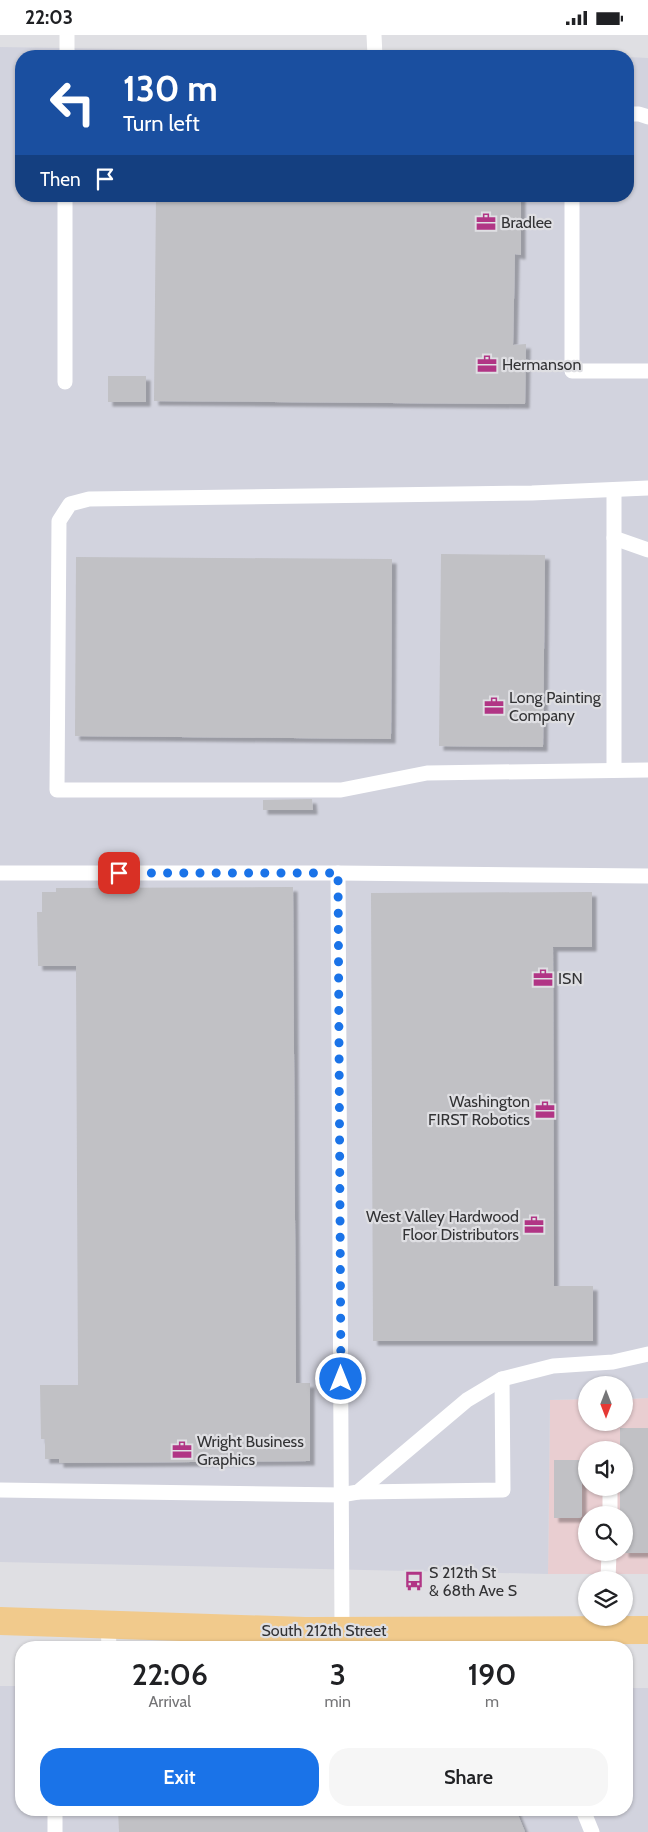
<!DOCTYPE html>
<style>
:root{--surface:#fff;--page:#f6f6f6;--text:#202124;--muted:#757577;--accent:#1a73e8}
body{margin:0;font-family:Cabin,sans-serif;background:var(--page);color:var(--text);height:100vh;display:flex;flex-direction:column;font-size:19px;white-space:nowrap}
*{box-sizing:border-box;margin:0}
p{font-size:16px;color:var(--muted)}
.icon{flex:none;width:28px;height:28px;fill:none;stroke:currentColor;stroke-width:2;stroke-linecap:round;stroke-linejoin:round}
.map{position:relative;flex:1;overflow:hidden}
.sheet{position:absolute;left:15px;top:1606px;width:618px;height:175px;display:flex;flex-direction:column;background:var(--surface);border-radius:20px;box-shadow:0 1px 4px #0004}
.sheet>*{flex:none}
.banner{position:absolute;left:15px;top:15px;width:619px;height:152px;border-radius:20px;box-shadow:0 1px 4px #0004;background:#1a4fa0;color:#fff;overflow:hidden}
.needle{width:32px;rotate:180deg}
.tools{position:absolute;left:578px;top:1341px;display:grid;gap:10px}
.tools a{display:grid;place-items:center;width:55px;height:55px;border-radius:50%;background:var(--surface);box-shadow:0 1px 4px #0004;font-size:25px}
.pin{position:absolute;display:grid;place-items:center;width:42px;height:42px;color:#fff;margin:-21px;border-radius:10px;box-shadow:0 2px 8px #0006}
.me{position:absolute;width:55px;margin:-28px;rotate:0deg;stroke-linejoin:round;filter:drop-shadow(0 0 4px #0008)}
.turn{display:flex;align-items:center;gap:18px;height:105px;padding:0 25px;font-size:22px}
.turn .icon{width:65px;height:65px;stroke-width:2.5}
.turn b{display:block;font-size:35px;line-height:42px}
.then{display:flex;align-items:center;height:48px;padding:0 25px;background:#0003;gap:10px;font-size:19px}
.eta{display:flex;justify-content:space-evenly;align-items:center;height:85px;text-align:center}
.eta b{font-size:30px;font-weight:600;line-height:35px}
.action{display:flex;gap:10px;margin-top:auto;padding:10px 25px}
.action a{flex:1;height:58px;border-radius:20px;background:var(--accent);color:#fff;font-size:20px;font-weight:600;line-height:58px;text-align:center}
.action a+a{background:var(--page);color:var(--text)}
.status{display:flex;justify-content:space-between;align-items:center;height:35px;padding:0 25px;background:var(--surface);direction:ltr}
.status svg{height:14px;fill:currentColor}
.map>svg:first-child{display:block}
.commercial{fill:#e9ced1;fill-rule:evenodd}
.built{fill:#d2d3de}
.building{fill:#c1c1c5;filter:url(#shadow)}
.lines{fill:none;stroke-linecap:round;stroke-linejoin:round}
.lane{stroke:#fff;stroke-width:15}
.primary{stroke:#f1ca8c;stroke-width:28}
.route{stroke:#1a73e8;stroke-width:9;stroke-dasharray:0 16.2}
.labels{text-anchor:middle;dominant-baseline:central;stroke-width:4.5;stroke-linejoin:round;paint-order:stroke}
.poi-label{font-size:16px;fill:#333335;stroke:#dfdfe3;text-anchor:start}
.street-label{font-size:16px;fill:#333335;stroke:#dfdfe3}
</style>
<div class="status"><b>22:03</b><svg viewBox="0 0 49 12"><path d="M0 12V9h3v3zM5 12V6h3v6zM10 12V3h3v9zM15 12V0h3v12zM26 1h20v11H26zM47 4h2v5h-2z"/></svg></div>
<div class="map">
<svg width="648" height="1797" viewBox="0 0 648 1797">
<defs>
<filter id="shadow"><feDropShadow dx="4.5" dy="4.5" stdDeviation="1" flood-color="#0004"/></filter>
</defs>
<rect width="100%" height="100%" fill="#dfdfe3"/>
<path class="commercial" d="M648 1363V1539H548L550 1365 586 1364V1388H624V1364ZM586 1415H624V1452H586ZM586 1480H624V1518H586Z"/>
<g class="built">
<path d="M0 12 556 21H21V161H628V22L648 23V1363L624 1364V1350H586V1364L550 1365 548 1539 0 1527Z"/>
<path d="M0 1651H21V1775H626V1653H648V1797H0Z"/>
</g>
<g class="building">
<path d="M156 161H521V220L515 219 513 310 526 309 525 369 154 366Z"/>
<rect x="108" y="341" width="38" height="26"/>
<path d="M441 519 545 520 543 712 439 711Z"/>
<path d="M76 522 392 524 391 704 75 701Z"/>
<path d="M312 764 313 775H263V765Z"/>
<path d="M293 852 296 1348H310V1426L59 1428V1424H45V1404H41L40 1350H78L76 931H38L37 877H42V857H56V853Z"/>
<path d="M592 857V912H553L554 1251H593V1306H373L371 858Z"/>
<path d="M620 1393H648V1518H624V1480H620V1452H624V1415H620Z"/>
<path d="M554 1425H582V1481L580 1483H554Z"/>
<path d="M118 1775H516L525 1797H119Z"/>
</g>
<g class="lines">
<g class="lane">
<path d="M374 0 375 21"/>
<path d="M67 21V0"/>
<path d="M628 79H639L648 82"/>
<path d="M572 161V336H648"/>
<path d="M65 347V161"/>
<path d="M648 453 532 458 89 464 70 469 59 486 57 755H341L427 738 648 735"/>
<path d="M614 455V735"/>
<path d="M614 503 648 515"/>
<path d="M0 838H338L648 841"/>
<path d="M338 838 342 1595"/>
<path d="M0 1455 341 1460 358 1457 467 1365 502 1344 553 1331 613 1327 648 1319"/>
<path d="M358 1457 503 1455 502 1344"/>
<path d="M610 1480V1452"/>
<path d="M608 1545 609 1518"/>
<path d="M108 1589 109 1612"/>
<path d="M583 1775 592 1797"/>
<path d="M55 1797V1775"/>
</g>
<path class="primary" d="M0 1586 305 1596 648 1595"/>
</g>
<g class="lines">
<path class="route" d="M119 838H338L341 1344"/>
</g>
<defs>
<symbol id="office-bare" viewBox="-9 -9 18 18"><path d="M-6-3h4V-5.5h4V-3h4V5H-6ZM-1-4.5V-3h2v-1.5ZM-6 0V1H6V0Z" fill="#b13585" stroke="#dfdfe3" stroke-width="2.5" paint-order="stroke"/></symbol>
<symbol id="bus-bare" viewBox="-9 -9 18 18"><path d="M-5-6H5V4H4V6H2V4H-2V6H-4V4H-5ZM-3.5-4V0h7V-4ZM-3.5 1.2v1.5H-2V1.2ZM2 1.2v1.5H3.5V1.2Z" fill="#b13585" stroke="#dfdfe3" stroke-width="2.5" paint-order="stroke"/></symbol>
</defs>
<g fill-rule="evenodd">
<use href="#office-bare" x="472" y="173" width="28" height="28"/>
<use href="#office-bare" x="473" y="315" width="28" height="28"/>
<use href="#office-bare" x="480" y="657" width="28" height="28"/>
<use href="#office-bare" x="529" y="929" width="28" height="28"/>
<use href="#office-bare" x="531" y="1061" width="28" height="28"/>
<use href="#office-bare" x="520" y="1176" width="28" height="28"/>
<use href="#office-bare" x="168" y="1401" width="28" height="28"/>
<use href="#bus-bare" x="400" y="1532" width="28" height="28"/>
</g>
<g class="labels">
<g class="poi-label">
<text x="501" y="187">Bradlee</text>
<text x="502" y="329">Hermanson</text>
<text x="509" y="662">Long Painting<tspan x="509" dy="18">Company</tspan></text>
<text x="558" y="943">ISN</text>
<text x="530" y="1066" text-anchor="end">Washington<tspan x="530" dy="18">FIRST Robotics</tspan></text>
<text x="519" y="1181" text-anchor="end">West Valley Hardwood<tspan x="519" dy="18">Floor Distributors</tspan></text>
<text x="197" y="1406">Wright Business<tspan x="197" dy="18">Graphics</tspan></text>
<text x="429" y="1537">S 212th St<tspan x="429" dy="18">&amp; 68th Ave S</tspan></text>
</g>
<g class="street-label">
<text x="324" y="1595">South 212th Street</text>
</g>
</g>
</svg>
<div class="tools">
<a><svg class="needle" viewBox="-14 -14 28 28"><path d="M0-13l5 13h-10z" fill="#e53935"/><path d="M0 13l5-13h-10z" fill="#757577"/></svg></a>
<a><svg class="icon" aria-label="sound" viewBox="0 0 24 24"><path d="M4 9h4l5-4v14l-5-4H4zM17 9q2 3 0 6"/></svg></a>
<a><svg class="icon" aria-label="search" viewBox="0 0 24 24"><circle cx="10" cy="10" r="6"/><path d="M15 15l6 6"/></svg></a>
<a><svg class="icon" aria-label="layers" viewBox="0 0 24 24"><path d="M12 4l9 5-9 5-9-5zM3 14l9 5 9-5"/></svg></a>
</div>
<div class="pin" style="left:119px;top:838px;background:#d93025"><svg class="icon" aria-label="arrive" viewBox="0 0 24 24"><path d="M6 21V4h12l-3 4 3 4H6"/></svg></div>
<svg class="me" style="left:341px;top:1344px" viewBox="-20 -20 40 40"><circle r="17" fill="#1a73e8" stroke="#fff" stroke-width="3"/><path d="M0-11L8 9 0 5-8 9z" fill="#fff"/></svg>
<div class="banner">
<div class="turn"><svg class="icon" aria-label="left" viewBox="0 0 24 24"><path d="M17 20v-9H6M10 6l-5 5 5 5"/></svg><div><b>130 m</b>Turn left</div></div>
<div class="then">Then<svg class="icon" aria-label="arrive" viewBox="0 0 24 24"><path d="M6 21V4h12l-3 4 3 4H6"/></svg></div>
</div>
<section class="sheet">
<div class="eta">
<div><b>22:06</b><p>Arrival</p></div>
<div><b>3</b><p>min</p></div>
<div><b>190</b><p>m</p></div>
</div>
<div class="action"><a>Exit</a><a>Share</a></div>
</section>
</div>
